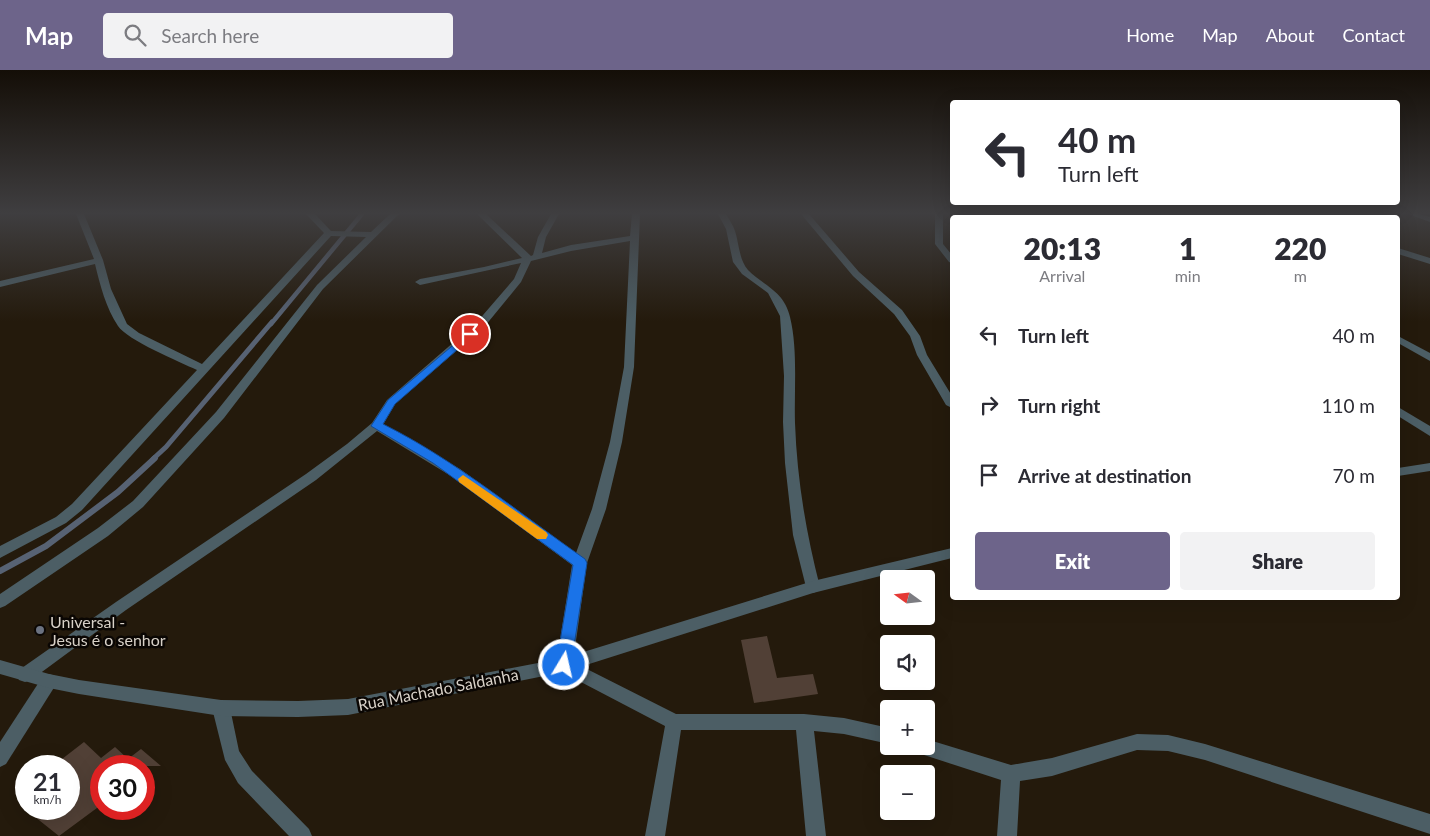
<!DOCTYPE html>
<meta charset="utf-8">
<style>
:root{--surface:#fff;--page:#f2f2f3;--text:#2b2b33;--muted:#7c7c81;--accent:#6d648a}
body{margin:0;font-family:Lato,sans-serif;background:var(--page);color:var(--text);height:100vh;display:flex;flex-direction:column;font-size:19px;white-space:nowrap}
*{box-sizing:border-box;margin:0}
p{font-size:16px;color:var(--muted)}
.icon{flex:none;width:28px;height:28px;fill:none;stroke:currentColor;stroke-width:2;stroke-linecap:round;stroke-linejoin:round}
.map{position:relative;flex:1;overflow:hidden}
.side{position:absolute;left:950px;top:145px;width:450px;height:385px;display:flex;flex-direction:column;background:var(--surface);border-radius:5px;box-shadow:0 5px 20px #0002}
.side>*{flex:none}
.guide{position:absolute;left:950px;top:30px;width:450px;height:105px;border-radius:5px;box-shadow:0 5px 20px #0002;background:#fff;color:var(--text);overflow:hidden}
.needle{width:32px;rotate:285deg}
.buttons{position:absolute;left:880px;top:500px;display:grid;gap:10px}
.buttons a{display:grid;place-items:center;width:55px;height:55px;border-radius:5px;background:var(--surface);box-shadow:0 5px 20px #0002;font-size:25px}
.speed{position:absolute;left:15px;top:685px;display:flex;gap:10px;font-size:25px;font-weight:700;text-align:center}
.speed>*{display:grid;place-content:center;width:65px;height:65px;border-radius:50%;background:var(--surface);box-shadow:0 5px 20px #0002;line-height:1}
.speed small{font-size:12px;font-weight:400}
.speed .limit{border:8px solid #d22;background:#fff;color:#111}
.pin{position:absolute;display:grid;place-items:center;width:42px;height:42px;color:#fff;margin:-21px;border:2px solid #fff;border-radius:50%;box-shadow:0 1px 5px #0007}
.me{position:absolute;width:55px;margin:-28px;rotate:9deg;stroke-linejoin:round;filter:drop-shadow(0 0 4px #0008)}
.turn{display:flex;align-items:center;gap:18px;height:105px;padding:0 25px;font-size:22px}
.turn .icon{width:65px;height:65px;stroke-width:2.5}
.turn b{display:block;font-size:35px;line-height:42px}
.eta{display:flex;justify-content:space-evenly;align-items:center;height:85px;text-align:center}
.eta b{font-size:30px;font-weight:800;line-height:35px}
.button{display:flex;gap:10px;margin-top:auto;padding:10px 25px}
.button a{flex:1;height:58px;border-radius:5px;background:var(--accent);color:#fff;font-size:20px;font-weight:800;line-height:58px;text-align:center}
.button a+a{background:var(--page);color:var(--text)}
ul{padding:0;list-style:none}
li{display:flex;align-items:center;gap:15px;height:70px;padding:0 25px}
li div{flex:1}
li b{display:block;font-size:19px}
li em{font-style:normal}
header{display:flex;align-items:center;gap:30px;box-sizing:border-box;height:70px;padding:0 25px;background:var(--accent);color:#fff}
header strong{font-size:24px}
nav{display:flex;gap:28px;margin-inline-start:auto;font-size:18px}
.search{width:350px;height:45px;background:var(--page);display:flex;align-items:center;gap:12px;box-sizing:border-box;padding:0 18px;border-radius:5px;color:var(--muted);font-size:19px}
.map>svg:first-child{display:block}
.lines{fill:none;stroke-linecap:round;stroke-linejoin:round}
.stream-far2{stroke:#576273;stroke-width:4.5}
.stream-far1{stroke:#576273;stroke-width:5}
.stream{stroke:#576273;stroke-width:6}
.building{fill:#514036}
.minor{fill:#4c5e65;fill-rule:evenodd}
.tertiary{fill:#4c5e65;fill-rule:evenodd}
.route{fill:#1a73e8;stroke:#114b97}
.slow{fill:#f59e0b}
.worship-dot{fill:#6b7280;stroke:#0a0603;stroke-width:2}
.labels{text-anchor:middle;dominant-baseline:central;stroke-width:5;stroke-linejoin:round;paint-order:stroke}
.near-poi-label{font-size:16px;fill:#d8d1c8;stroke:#0a0603;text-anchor:start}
.near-street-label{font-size:16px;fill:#d8d1c8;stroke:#0a0603}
</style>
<header>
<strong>Map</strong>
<div class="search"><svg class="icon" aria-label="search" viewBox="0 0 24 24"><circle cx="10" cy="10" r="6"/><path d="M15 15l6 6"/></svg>Search here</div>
<nav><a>Home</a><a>Map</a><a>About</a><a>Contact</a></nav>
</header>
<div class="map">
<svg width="1430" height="766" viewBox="0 0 1430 766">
<rect width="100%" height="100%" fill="#241a0c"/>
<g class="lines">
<path class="stream-far2" d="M271 254 362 144"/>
<path class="stream-far1" d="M153 389 166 377 272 252"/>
<path class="stream" d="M0 501 46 476 118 422 155 388"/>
</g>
<g class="building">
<path d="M767 566 777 608 813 604 818 624 754 633 741 570Z"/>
<path d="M84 672 101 688 115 677 128 689 141 679 161 696H101V735L59 766 25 739H69V696H53Z"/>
</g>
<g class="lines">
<g class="minor">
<path d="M76 144H84L103 190 111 219 127 254 139 263 202 294 324 163 306 144H315L331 161 371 162 390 144H399L323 219 224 348 143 437 108 466 5 536 0 538V524L98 458 133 431 216 342 317 215 366 167 331 166 82 440 66 453 0 488V476L56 447 72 434 197 300C180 292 127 270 118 256 106 238 100 215 95 194L0 217V211L94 189Z"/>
<path d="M477 144H486L531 186 533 185 538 167 551 144H559L546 167 542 183 571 175 630 166 632 144H640L634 297 622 372 606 439 587 493 573 592 676 644H804L844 648 889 658V674L844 664 814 661 826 766H806L796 660H681L665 766H645L665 656 558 600 556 595 572 495 451 406 377 361 316 410 126 540 31 610 25 612 19 610 17 605 19 600 116 532 306 404 347 374 372 353 387 330 477 252 514 209 521 193 420 215 415 212 420 209 484 197 522 188ZM630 171 624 297 610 372 592 439 576 483 460 399 383 355 395 334 485 256 521 212 531 191 571 181Z"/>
<path d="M718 144H726C729 149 733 155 735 161 739 173 739 190 748 200 764 216 784 221 790 247 798 280 794 318 795 353 797 409 806 463 820 517L818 521 813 523 808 521 806 517 793 465 785 393 783 352 784 306 780 246 768 223 742 204 733 192 726 159Z"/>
<path d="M801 144H809L859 202 902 240 920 266 927 285 952 326V338L946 335 917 285 910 266 894 244 853 206Z"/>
<path d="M935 144H943V174L952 185V193L949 192 935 174Z"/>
<path d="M1161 144H1169L1172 148H1163Z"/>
<path d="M1265 144H1277L1285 148H1271Z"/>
<path d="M1408 144H1420L1430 147V152Z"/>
<path d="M1398 178 1430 188V194L1398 184Z"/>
<path d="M1398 266 1430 283V291L1398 273Z"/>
<path d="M1398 337 1430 356V366L1398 346Z"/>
<path d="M49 604 55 606 57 611 55 616 6 694 0 697V672L43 606Z"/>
<path d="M221 630 227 633 230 638 239 681 252 701 309 759 312 766H289L238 713 225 690 212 638 215 633Z"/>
<path d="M1137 664 1168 665 1205 674 1430 744V764L1205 690 1168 681 1137 680 1052 706 1020 711 1017 766H997L1001 710 921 684 915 682 912 676H926V669L1011 695 1052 688Z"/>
</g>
<g class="tertiary">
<path d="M1430 393V401L1398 406V398Z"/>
<path d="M952 478V488L813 523 564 602 348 645 298 647 221 646 79 624 49 618 0 604V590L49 604 79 610 221 630 298 631 348 629 564 588 813 511Z"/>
</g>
</g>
<linearGradient id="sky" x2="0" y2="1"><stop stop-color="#140e07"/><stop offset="0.57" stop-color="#3f3e40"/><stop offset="1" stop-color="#3f3e40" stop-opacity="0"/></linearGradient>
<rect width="1430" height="251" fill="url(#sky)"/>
<path class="route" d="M470 261 473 262V266L395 334 383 354C455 390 519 443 585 489L587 493 571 595 569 599 564 601 559 599 556 595 573 495 433 393 371 356 388 330Z"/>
<path class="slow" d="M463 405 546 462 548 465 546 469H537L459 412 458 409Z"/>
<circle class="worship-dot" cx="40" cy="560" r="5"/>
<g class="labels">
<g class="near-poi-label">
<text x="50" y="551">Universal -<tspan x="50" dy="18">Jesus é o senhor</tspan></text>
</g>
<g class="near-street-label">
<text transform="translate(438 619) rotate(-11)">Rua Machado Saldanha</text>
</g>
</g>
</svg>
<div class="buttons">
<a><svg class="needle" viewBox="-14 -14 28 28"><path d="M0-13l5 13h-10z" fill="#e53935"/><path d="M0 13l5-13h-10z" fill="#7c7c81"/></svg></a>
<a><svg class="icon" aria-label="sound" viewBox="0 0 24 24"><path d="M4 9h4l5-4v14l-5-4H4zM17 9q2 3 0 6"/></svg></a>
<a>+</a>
<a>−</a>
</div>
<div class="speed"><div>21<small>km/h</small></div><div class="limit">30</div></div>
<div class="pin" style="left:470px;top:264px;background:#d93025"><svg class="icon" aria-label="arrive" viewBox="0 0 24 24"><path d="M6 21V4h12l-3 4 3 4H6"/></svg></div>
<svg class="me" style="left:564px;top:595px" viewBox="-20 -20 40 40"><circle r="17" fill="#1a73e8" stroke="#fff" stroke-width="3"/><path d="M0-11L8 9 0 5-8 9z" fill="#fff"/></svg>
<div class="guide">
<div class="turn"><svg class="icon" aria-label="left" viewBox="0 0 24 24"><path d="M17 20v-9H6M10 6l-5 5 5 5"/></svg><div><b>40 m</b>Turn left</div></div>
</div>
<section class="side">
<div class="eta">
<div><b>20:13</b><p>Arrival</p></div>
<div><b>1</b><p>min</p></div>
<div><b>220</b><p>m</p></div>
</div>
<ul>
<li><svg class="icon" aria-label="left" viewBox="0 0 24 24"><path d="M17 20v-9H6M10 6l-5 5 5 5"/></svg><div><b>Turn left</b></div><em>40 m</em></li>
<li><svg class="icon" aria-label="right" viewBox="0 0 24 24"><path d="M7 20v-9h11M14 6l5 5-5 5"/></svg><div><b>Turn right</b></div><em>110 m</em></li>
<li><svg class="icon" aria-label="arrive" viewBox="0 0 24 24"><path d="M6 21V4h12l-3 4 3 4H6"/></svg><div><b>Arrive at destination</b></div><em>70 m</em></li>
</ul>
<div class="button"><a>Exit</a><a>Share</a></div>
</section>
</div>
